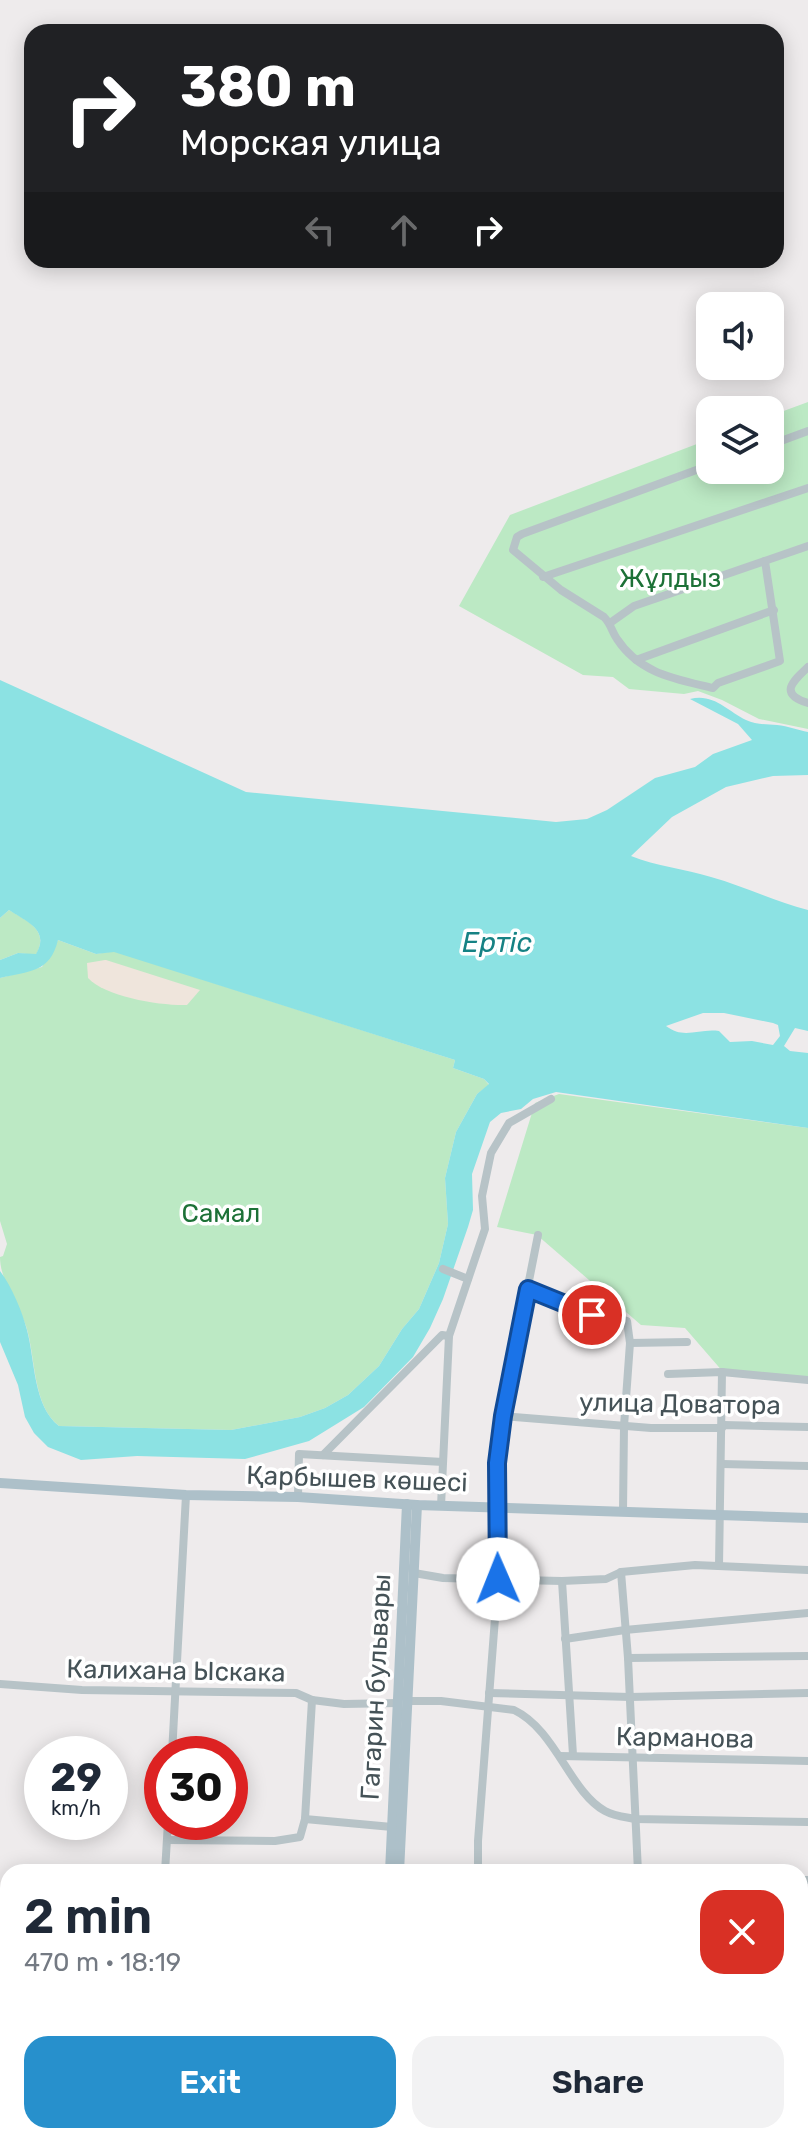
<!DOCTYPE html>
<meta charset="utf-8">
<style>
:root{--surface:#fff;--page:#f2f2f3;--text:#1f2937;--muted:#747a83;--accent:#2790cc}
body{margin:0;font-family:Rubik,sans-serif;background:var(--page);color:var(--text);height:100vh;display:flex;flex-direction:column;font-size:30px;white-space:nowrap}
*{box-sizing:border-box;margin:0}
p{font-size:26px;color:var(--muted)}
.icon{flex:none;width:44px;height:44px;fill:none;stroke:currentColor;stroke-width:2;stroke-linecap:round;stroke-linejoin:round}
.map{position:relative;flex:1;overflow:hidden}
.sheet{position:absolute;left:0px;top:1864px;width:808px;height:280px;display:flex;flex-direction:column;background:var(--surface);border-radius:24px 24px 0 0;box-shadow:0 4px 20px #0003}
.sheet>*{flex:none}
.top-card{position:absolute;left:24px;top:24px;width:760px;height:244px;border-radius:24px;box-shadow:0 4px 20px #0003;background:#202124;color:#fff;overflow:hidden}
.buttons{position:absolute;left:696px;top:292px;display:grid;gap:16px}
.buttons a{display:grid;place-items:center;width:88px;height:88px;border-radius:16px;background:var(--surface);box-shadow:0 4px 20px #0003;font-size:40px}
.speed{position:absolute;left:24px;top:1736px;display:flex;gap:16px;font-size:40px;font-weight:700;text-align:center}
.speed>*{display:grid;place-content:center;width:104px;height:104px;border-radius:50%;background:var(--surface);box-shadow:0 4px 20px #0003;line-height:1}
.speed small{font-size:20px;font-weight:400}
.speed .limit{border:12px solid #d22;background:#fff;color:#111}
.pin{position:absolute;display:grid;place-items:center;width:68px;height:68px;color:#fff;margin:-34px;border:4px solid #fff;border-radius:50%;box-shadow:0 2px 8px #0007}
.me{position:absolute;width:88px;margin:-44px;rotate:359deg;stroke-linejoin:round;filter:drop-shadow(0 0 6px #0008)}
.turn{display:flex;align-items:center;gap:28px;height:168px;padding:0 24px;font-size:36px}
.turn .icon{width:104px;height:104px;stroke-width:2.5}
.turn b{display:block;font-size:56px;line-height:68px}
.lanes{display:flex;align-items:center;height:76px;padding:0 24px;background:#0003;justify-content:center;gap:40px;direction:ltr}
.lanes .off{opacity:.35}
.round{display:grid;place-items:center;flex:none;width:84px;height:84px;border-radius:24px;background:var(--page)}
.head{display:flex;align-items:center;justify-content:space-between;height:136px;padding:0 24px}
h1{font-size:48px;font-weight:600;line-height:60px}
.action{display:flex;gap:16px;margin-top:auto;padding:16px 24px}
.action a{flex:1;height:92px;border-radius:24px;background:var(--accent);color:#fff;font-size:32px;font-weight:600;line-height:92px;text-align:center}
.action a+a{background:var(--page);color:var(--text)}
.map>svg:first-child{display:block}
.green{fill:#bce9c4}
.sand{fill:#efe5dc}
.water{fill:#8ce2e3;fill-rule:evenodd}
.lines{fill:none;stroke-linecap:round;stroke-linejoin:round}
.minor{stroke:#b7c3c7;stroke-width:8}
.major{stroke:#adc0c9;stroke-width:10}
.route-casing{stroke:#114b97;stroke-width:20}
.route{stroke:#1a73e8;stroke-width:14}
.labels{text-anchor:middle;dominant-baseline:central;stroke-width:7;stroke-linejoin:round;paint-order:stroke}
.park-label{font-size:26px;fill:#1d7137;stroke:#fff}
.street-label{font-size:26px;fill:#455257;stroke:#fff}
.water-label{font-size:28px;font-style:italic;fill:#168284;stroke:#fff}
</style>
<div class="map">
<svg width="808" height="2144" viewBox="0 0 808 2144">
<rect width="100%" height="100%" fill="#eeebec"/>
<g class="green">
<path d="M808 402V729L759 719 722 700 698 691 684 694 629 689 613 677 583 675 459 606 510 515 710 439V470H770V416Z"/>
<path d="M9 910C27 921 50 930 36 955L18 953 0 960V918Z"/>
<path d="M58 940 96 954 114 951 455 1060 453 1068 484 1079 489 1085 477 1094 456 1132 445 1178 448 1224 439 1263 419 1309 402 1329 379 1366 348 1395 325 1408 300 1417 231 1430 59 1426C32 1405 36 1357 26 1326 18 1303 0 1281 0 1257L3 1256 7 1244 0 1221V978L42 967Z"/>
<path d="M559 1094 808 1128V1380L724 1373 685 1328 641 1325 537 1235 497 1227 535 1103Z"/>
</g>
<path class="sand" d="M105 960H106L200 990 187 1005C162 1006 105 997 88 978L87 963Z"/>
<path class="water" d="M0 680 246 792 556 822 587 819 607 810 655 778 695 767 713 754 752 740 738 724 690 699C714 693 727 711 746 720 756 725 767 724 777 725 788 726 798 730 808 732V775L773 776 726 787 672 817 631 856C656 866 685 869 711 877 744 886 775 902 808 910V1031L795 1028 784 1046 790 1051 808 1053V1128L556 1092 533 1099 521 1109 501 1113 490 1122 472 1174 473 1210 468 1227 443 1299 430 1328 413 1357 364 1407 309 1441 245 1459 137 1456 81 1460 48 1447 34 1433 25 1417 18 1385 0 1342V1271C12 1287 22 1311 27 1330 35 1359 33 1406 59 1426L231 1430 300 1417 325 1408 348 1395 379 1366 402 1329 419 1309 439 1263 448 1224 445 1178 456 1132 477 1094 489 1084 484 1079 453 1068 455 1060 114 952 96 954 58 940C50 973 29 971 0 978V960L18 953 36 954C50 930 27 922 9 910L0 918ZM703 1013H724L773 1023 778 1025 780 1036 773 1045 752 1041 730 1042 719 1031C699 1028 684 1040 666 1026Z"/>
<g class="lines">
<g class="minor">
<path d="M770 445 808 431"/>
<path d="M710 465 522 534 517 537 513 550 561 590 604 617C611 624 612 632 617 639 640 674 676 679 713 688L718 683 780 661 765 561"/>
<path d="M543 577 808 488"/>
<path d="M610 623 634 606 808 546"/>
<path d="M636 660 774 610"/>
<path d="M808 667C793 681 778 694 808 703"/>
<path d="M443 1269 468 1279"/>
<path d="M528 1289 579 1311 627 1321 630 1343 687 1342"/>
<path d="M668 1374 722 1372 808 1380"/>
<path d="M503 1416 651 1428H722L724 1425 808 1427"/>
<path d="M323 1455 442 1335 449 1336"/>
<path d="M722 1464 808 1466"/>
<path d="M298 1497 299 1454 443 1462"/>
<path d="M441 1506 449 1336 485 1229 482 1196 491 1153 509 1123 551 1099"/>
<path d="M623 1511 624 1426 630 1343"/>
<path d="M719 1566 722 1372"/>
<path d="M621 1572 628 1658 638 1872"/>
<path d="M414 1573 443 1578 562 1581 606 1579 621 1572 695 1565 808 1570"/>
<path d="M562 1581 573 1755"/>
<path d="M565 1639 625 1630 808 1613"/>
<path d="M628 1658 808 1656"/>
<path d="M0 1684 82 1690 296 1693 312 1700 344 1704 398 1703"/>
<path d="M489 1693 630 1697 808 1693"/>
<path d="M408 1701H441L514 1710C556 1730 570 1792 605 1811 614 1816 625 1817 635 1819L808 1822"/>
<path d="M172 1754 186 1495"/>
<path d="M560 1756 808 1761"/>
<path d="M305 1819 392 1827"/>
<path d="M167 1840 275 1841 300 1837 305 1819 312 1700"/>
<path d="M199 1840 200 1822"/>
<path d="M165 1872 168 1822"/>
<path d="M478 1872V1841L498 1579 497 1463 511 1372 538 1235"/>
<path d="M800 1880H808"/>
<path d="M0 1919H8"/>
<path d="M800 1983 808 1990"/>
<path d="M0 2067H8"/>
<path d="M800 2067 808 2070"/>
<path d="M479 2136 641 2144"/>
<path d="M749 2144 752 2136"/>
</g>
<g class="major">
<path d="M0 1483 186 1495 298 1497 417 1505 808 1518"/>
<path d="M390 1872 407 1504"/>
<path d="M399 1872 417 1505"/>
<path d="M377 2144 378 2136"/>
<path d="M386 2144 387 2136"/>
</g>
</g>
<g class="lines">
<defs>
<path id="route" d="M498 1579 497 1463 503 1416 528 1289 592 1315"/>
</defs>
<use href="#route" class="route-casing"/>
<use href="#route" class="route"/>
</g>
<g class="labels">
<g class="park-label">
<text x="670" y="578">Жұлдыз</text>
<text x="221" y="1213">Самал</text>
</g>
<g class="street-label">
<text transform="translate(680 1404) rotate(1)">улица Доватора</text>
<text transform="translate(357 1479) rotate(2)">Қарбышев көшесі</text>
<text transform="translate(176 1671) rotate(1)">Калихана Ыскака</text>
<text transform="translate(376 1687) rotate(-87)">Гагарин бульвары</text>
<text transform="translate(685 1738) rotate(1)">Карманова</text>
</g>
<g class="water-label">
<text x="497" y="942">Ертіс</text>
</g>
</g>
</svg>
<div class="buttons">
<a><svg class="icon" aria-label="sound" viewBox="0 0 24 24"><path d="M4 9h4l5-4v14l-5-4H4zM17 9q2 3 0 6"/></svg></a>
<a><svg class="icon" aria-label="layers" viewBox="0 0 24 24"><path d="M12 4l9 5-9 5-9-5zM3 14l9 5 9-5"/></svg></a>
</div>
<div class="speed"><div>29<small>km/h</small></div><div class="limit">30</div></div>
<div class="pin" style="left:592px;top:1315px;background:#d93025"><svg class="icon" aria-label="arrive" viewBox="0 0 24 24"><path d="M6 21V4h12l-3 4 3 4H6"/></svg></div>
<svg class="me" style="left:498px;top:1579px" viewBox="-20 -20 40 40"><circle r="19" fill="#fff"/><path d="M0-13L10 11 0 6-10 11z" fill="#1a73e8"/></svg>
<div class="top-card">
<div class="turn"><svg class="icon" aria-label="right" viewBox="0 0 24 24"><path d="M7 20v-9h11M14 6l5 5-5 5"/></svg><div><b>380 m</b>Морская улица</div></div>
<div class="lanes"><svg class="icon off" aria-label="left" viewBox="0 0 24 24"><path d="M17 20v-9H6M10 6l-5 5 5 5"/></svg><svg class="icon off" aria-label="ahead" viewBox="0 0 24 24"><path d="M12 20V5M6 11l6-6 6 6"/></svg><svg class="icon" aria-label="right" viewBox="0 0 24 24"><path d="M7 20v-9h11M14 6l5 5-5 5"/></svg></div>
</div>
<section class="sheet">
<div class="head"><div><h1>2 min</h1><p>470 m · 18:19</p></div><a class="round" style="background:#d93025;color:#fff"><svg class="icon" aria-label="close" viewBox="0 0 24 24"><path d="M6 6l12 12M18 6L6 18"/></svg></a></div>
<div class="action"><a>Exit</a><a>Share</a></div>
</section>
</div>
